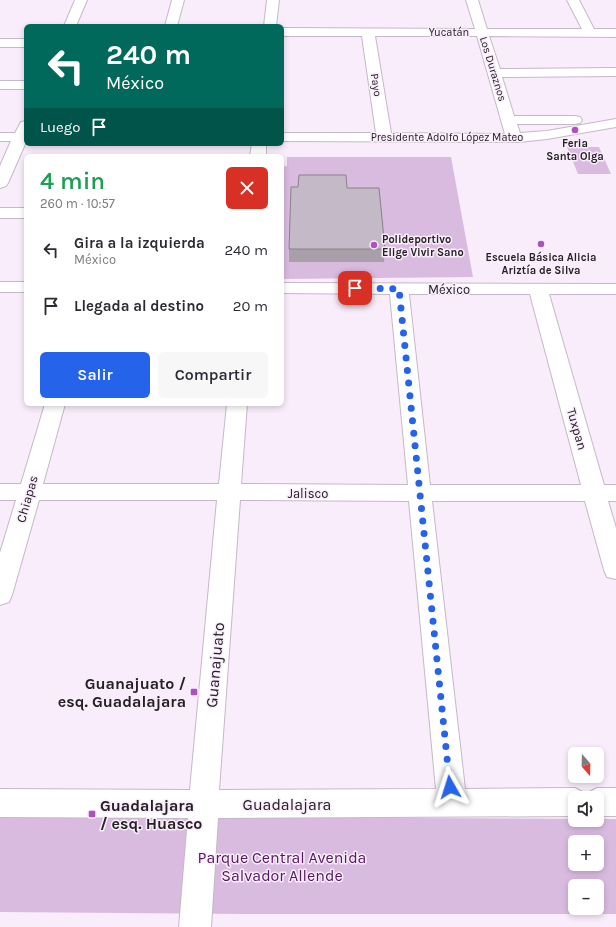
<!DOCTYPE html>
<html lang="es">
<meta charset="utf-8">
<style>
:root{--surface:#fff;--page:#f7f7f7;--text:#2b2b33;--muted:#7c7c81;--accent:#2563eb}
body{margin:0;font-family:Karla,sans-serif;background:var(--page);color:var(--text);height:100vh;display:flex;flex-direction:column;font-size:15px;white-space:nowrap}
*{box-sizing:border-box;margin:0}
p{font-size:13px;color:var(--muted)}
.icon{flex:none;width:22px;height:22px;fill:none;stroke:currentColor;stroke-width:2;stroke-linecap:round;stroke-linejoin:round}
.map{position:relative;flex:1;overflow:hidden}
.sheet{position:absolute;left:24px;top:154px;width:260px;height:252px;display:flex;flex-direction:column;background:var(--surface);border-radius:6px;box-shadow:0 2px 6px #0003}
.sheet>*{flex:none}
.guide{position:absolute;left:24px;top:24px;width:260px;height:122px;border-radius:6px;box-shadow:0 2px 6px #0003;background:#00695c;color:#fff;overflow:hidden}
.needle{width:26px;rotate:160deg}
.fabs{position:absolute;left:568px;top:747px;display:grid;gap:8px}
.fabs a{display:grid;place-items:center;width:36px;height:36px;border-radius:6px;background:var(--surface);box-shadow:0 2px 6px #0003;font-size:20px}
.pin{position:absolute;display:grid;place-items:center;width:34px;height:34px;color:#fff;margin:-17px;border-radius:8px;box-shadow:0 2px 6px #0006}
.me{position:absolute;width:44px;margin:-22px;rotate:354deg;stroke-linejoin:round;filter:drop-shadow(0 0 3px #0008)}
.turn{display:flex;align-items:center;gap:14px;height:84px;padding:0 16px;font-size:18px}
.turn .icon{width:52px;height:52px;stroke-width:2.5}
.turn b{display:block;font-size:28px;line-height:34px}
.then{display:flex;align-items:center;height:38px;padding:0 16px;background:#0003;gap:8px;font-size:15px}
.round{display:grid;place-items:center;flex:none;width:42px;height:42px;border-radius:6px;background:var(--page)}
.summary{display:flex;align-items:center;justify-content:space-between;height:68px;padding:0 16px}
h1{font-size:24px;font-weight:600;line-height:30px;color:#1e9e55}
.action{display:flex;gap:8px;margin-top:auto;padding:8px 16px}
.action a{flex:1;height:46px;border-radius:6px;background:var(--accent);color:#fff;font-size:16px;font-weight:600;line-height:46px;text-align:center}
.action a+a{background:var(--page);color:var(--text)}
ul{padding:0;list-style:none}
li{display:flex;align-items:center;gap:12px;height:56px;padding:0 16px}
li div{flex:1}
li b{display:block;font-size:15px}
li em{font-style:normal}
.map>svg:first-child{display:block}
.green{fill:#dabbe0;fill-rule:evenodd}
.lines{fill:none;stroke-linecap:round;stroke-linejoin:round}
.minor-casing{stroke:#c4b9c6;stroke-width:2}
.minor{fill:#fff;fill-rule:evenodd}
.wall{fill:#a99faa}
.building{fill:#c4b9c6;stroke:#89828b}
.route{stroke:#2563eb;stroke-width:7;stroke-dasharray:0 12.6}
.poi-dot{fill:#ac52bd;stroke:#f9edfb;stroke-width:1.5}
.labels{text-anchor:middle;dominant-baseline:central;stroke-width:3;stroke-linejoin:round;paint-order:stroke}
.far-street-label{font-size:11px;fill:#242024;stroke:#f9edfb}
.far-poi-label{font-size:11px;font-weight:bold;fill:#242024;stroke:#f9edfb}
.street-label{font-size:13px;fill:#242024;stroke:#f9edfb}
.near-street-label{font-size:16px;fill:#242024;stroke:#f9edfb}
.near-poi-label{font-size:16px;font-weight:bold;fill:#242024;stroke:#f9edfb;text-anchor:end}
.near-park-label{font-size:16px;fill:#541760;stroke:#f9edfb}
</style>
<div class="map">
<svg width="616" height="927" viewBox="0 0 616 927">
<rect width="100%" height="100%" fill="#f9edfb"/>
<g class="green">
<path d="M567 147H599L611 174H578Z"/>
<path d="M287 157H451L473 277 282 279V167L287 166Z"/>
<path d="M0 816 616 819V914H242L0 912ZM575 842H597V864H575ZM575 886H597V908H575Z"/>
</g>
<g class="lines">
<defs>
<g id="minor">
<path d="M75 0H87L76 26H64Z"/>
<path d="M172 0H184L177 26H165Z"/>
<path d="M267 0H279L276 26H264Z"/>
<path d="M466 0H478L487 29H582L567 0H579L594 29H616V37L489 36 500 69 616 68V76L502 77 514 116H575L580 117 582 120 580 123 575 124H517L520 133 547 131 616 119V127L547 139 519 142 282 141V133H376L362 36H282V28L475 29ZM375 36H477L505 134 391 133Z"/>
<rect x="0" y="39" width="26" height="8"/>
<rect x="0" y="81" width="26" height="8"/>
<path d="M26 121V142L8 183 6 186 0 188V166L11 141H0V133H15L21 122Z"/>
<path d="M252 144H266V156H250Z"/>
<rect x="0" y="208" width="26" height="10"/>
<rect x="0" y="282" width="26" height="10"/>
<path d="M282 283 616 284V294H549L604 485H616V501H608L616 528V579L607 577 604 570 585 501H432L465 789 575 788 586 794 597 788H616V816H597V798H575V816L218 818 211 927H179L188 818 0 817V789L190 790 217 500H39L12 595 9 602 0 605V553L16 500H0V484H21L45 404H65L43 484H219L227 404H247L241 484 408 485 390 294 282 293ZM409 294H530L581 485H430ZM240 500 409 501 436 789 219 790Z"/>
</g>
</defs>
<use href="#minor" class="minor-casing"/>
<use href="#minor" class="minor"/>
</g>
<path class="wall" d="M347 188 385 249 384 262H289V249Z"/>
<path class="building" d="M299 175H346L347 188H379L385 249H289L291 187H298Z"/>
<g class="lines">
<path class="route" d="M355 288 399 289 450 787"/>
</g>
<g class="poi-dot">
<circle cx="575" cy="130" r="4"/>
<circle cx="541" cy="244" r="4"/>
<circle cx="374" cy="245" r="4"/>
<rect x="190" y="688" width="8" height="8" rx="2"/>
<rect x="88" y="810" width="8" height="8" rx="2"/>
</g>
<g class="labels">
<g class="far-street-label">
<text x="449" y="32">Yucatán</text>
<text transform="translate(493 69) rotate(73)">Los Duraznos</text>
<text transform="translate(376 85) rotate(81)">Payo</text>
<text x="447" y="137">Presidente Adolfo López Mateo</text>
</g>
<g class="far-poi-label">
<text x="575" y="143">Feria<tspan x="575" dy="13">Santa Olga</tspan></text>
<text x="382" y="239" text-anchor="start">Polideportivo<tspan x="382" dy="13">Elige Vivir Sano</tspan></text>
<text x="541" y="257">Escuela Básica Alicia<tspan x="541" dy="13">Ariztía de Silva</tspan></text>
</g>
<g class="street-label">
<text x="449" y="289">México</text>
<text transform="translate(577 429) rotate(74)">Tuxpan</text>
<text x="308" y="493">Jalisco</text>
<text transform="translate(27 499) rotate(-74)">Chiapas</text>
</g>
<g class="near-street-label">
<text transform="translate(215 665) rotate(-85)">Guanajuato</text>
<text x="287" y="804">Guadalajara</text>
</g>
<g class="near-poi-label">
<text x="186" y="683">Guanajuato /<tspan x="186" dy="18">esq. Guadalajara</tspan></text>
<text x="100" y="805" text-anchor="start">Guadalajara<tspan x="100" dy="18">/ esq. Huasco</tspan></text>
</g>
<g class="near-park-label">
<text x="282" y="857">Parque Central Avenida<tspan x="282" dy="18">Salvador Allende</tspan></text>
</g>
</g>
</svg>
<div class="fabs">
<a><svg class="needle" viewBox="-14 -14 28 28"><path d="M0-13l5 13h-10z" fill="#e53935"/><path d="M0 13l5-13h-10z" fill="#7c7c81"/></svg></a>
<a><svg class="icon" aria-label="sound" viewBox="0 0 24 24"><path d="M4 9h4l5-4v14l-5-4H4zM17 9q2 3 0 6"/></svg></a>
<a>+</a>
<a>−</a>
</div>
<div class="pin" style="left:355px;top:288px;background:#d93025"><svg class="icon" aria-label="arrive" viewBox="0 0 24 24"><path d="M6 21V4h12l-3 4 3 4H6"/></svg></div>
<svg class="me" style="left:450px;top:787px" viewBox="-20 -20 40 40"><path d="M0-17L14 15 0 8-14 15z" fill="#2563eb" stroke="#fff" stroke-width="4"/></svg>
<div class="guide">
<div class="turn"><svg class="icon" aria-label="left" viewBox="0 0 24 24"><path d="M17 20v-9H6M10 6l-5 5 5 5"/></svg><div><b>240 m</b>México</div></div>
<div class="then">Luego<svg class="icon" aria-label="arrive" viewBox="0 0 24 24"><path d="M6 21V4h12l-3 4 3 4H6"/></svg></div>
</div>
<section class="sheet">
<div class="summary"><div><h1>4 min</h1><p>260 m · 10:57</p></div><a class="round" style="background:#d93025;color:#fff"><svg class="icon" aria-label="close" viewBox="0 0 24 24"><path d="M6 6l12 12M18 6L6 18"/></svg></a></div>
<ul>
<li><svg class="icon" aria-label="left" viewBox="0 0 24 24"><path d="M17 20v-9H6M10 6l-5 5 5 5"/></svg><div><b>Gira a la izquierda</b><p>México</p></div><em>240 m</em></li>
<li><svg class="icon" aria-label="arrive" viewBox="0 0 24 24"><path d="M6 21V4h12l-3 4 3 4H6"/></svg><div><b>Llegada al destino</b></div><em>20 m</em></li>
</ul>
<div class="action"><a>Salir</a><a>Compartir</a></div>
</section>
</div>
